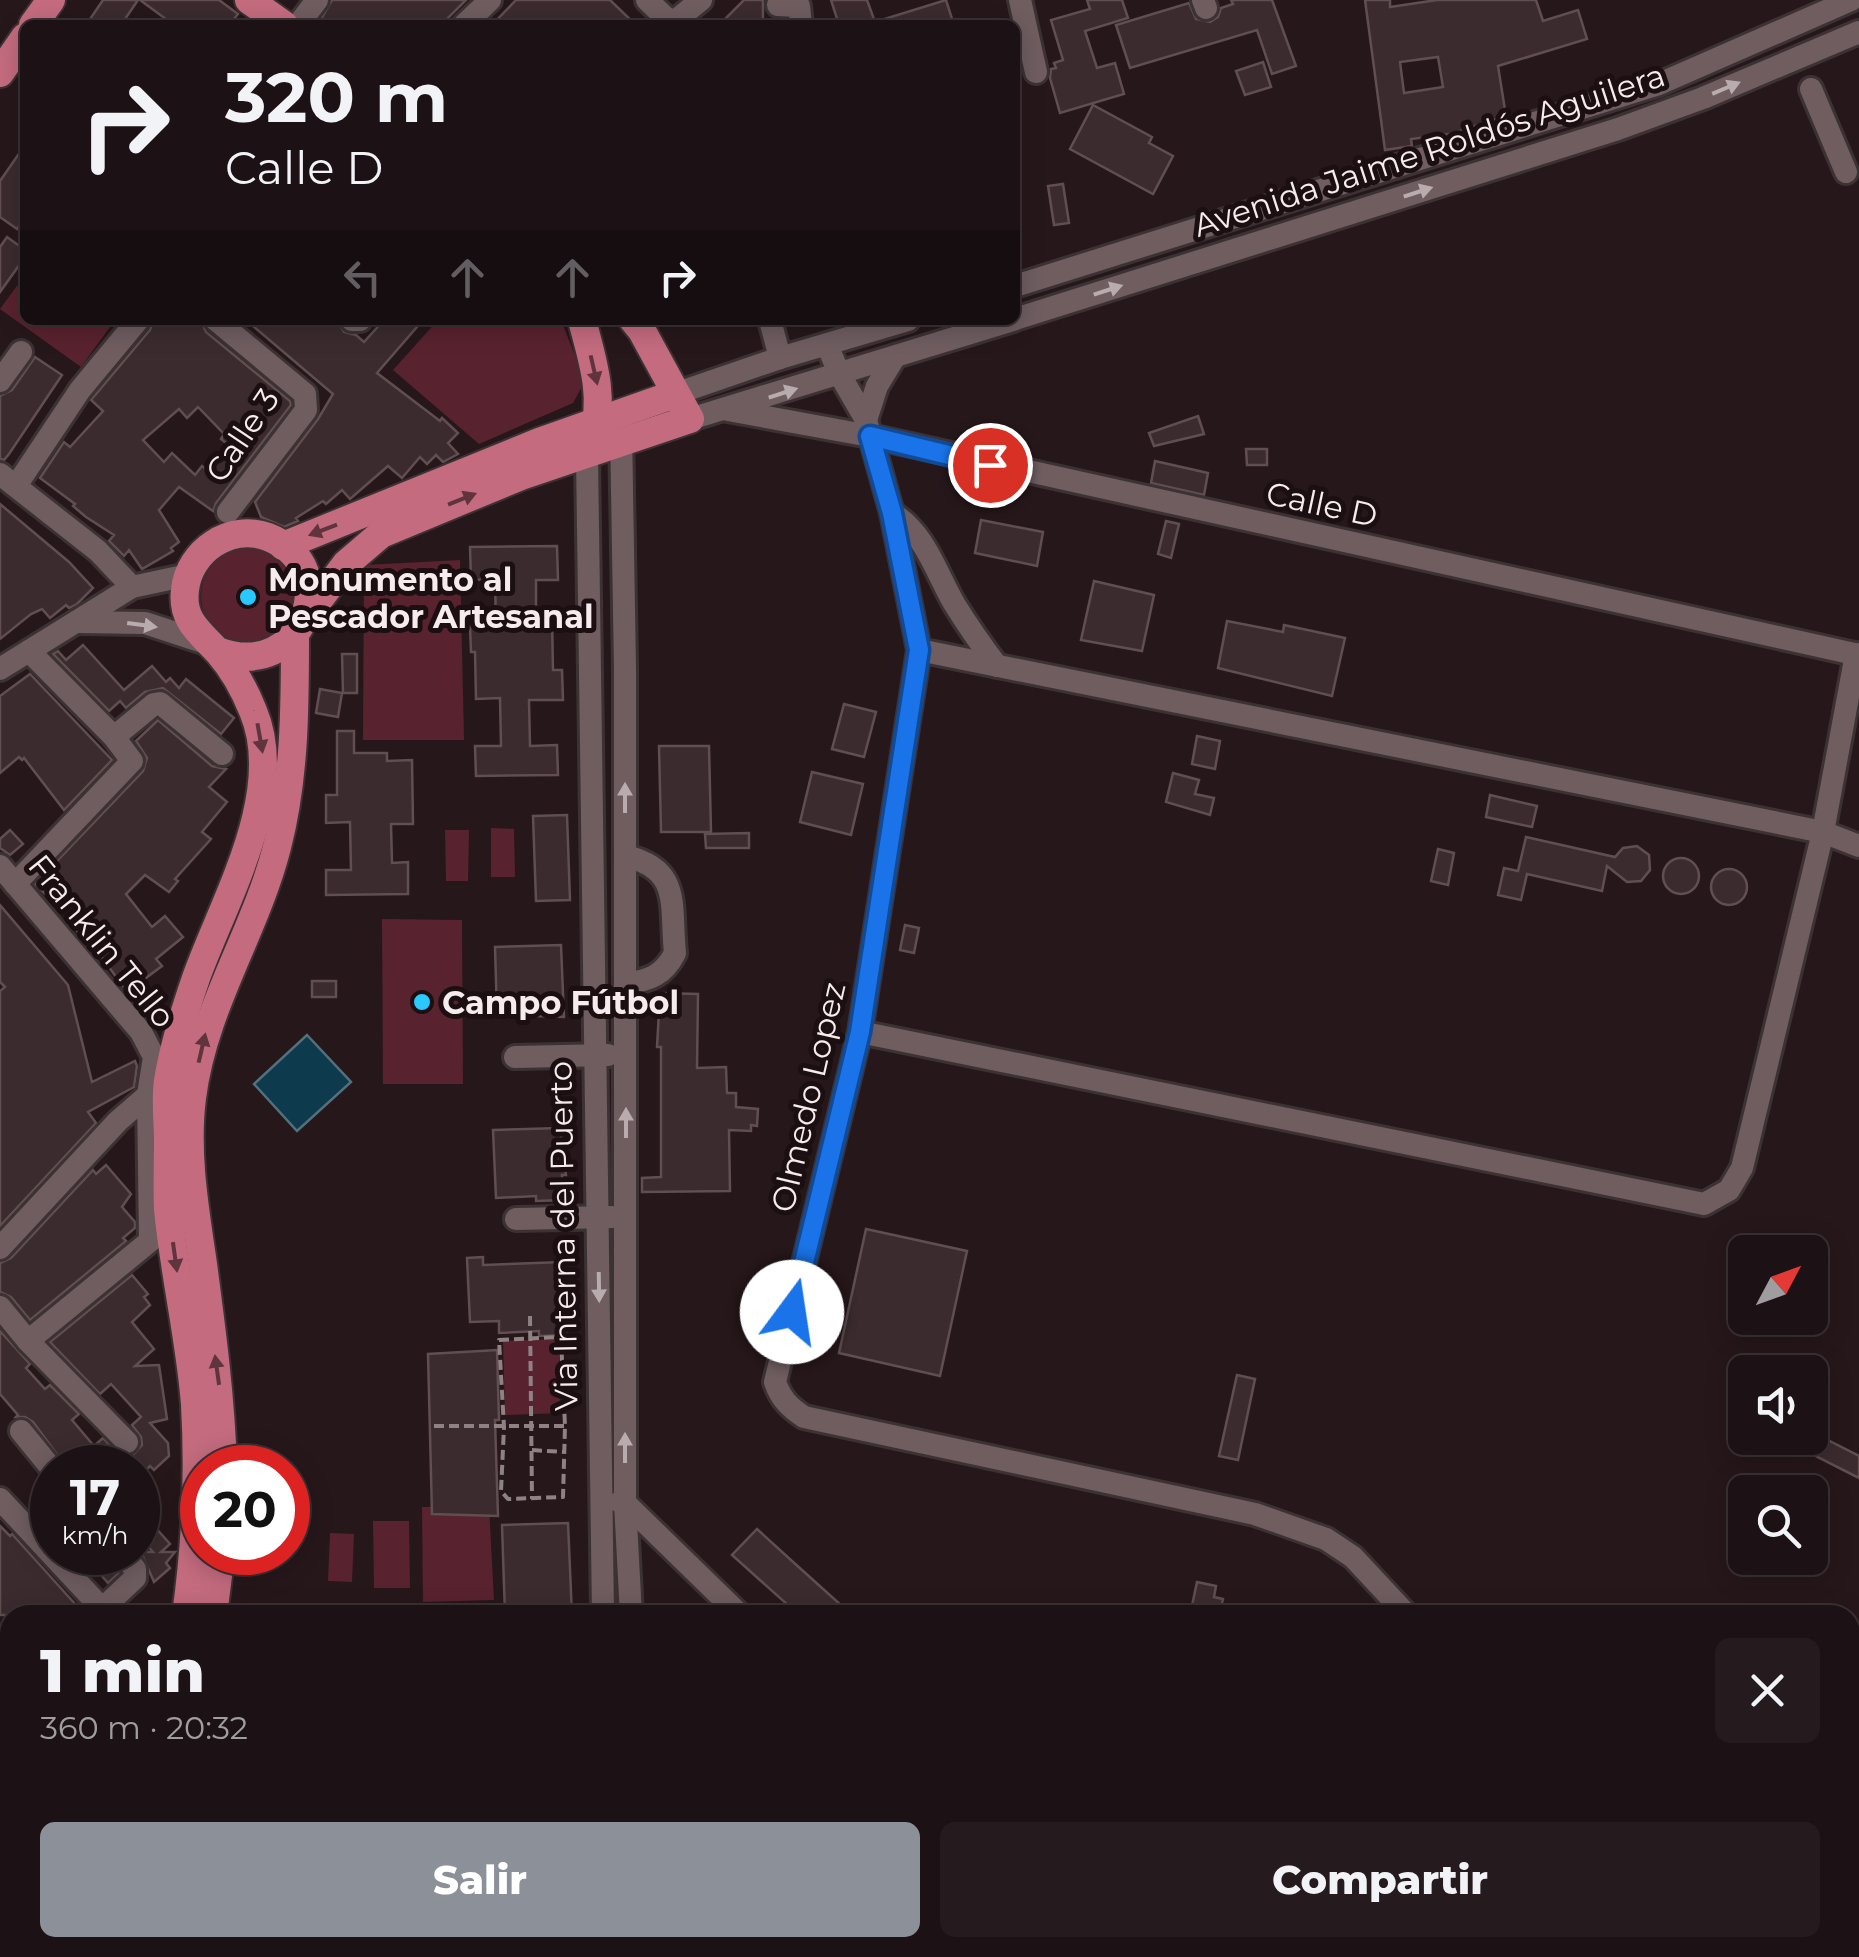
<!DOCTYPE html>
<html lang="es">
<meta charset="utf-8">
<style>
:root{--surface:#1c1114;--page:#251a1d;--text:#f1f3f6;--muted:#a09da0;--line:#3a3134;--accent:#8c9099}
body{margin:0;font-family:Montserrat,sans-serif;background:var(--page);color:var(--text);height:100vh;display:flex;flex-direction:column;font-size:38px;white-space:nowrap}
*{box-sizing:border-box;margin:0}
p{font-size:32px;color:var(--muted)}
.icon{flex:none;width:55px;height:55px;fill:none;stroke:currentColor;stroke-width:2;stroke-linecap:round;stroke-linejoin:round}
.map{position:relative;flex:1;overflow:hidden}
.sheet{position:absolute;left:0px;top:1605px;width:1860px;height:352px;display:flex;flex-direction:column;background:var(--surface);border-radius:30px 30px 0 0;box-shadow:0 5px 25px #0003,0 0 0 2px var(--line)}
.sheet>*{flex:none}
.top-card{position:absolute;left:20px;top:20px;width:1000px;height:305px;border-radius:15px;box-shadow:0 5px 25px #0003,0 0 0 2px var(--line);background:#1c1114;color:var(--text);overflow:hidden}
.needle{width:65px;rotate:49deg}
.buttons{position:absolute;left:1728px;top:1235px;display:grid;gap:20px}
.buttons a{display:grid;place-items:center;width:100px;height:100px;border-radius:15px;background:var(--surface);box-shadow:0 5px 25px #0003,0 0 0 2px var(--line);font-size:50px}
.speed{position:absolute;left:30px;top:1445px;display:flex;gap:20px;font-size:50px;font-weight:700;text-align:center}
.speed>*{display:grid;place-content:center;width:130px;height:130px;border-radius:50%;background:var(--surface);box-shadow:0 5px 25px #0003,0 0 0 2px var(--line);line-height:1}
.speed small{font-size:25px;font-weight:400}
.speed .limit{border:15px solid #d22;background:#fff;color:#111}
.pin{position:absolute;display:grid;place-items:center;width:85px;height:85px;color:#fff;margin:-42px;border:5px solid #fff;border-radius:50%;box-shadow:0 2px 10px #0007}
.me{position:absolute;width:110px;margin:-55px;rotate:14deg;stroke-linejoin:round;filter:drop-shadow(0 0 8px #0008)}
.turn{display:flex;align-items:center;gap:35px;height:210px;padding:0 40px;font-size:45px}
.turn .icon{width:130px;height:130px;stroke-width:2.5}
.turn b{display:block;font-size:70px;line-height:85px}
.lanes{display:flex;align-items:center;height:95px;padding:0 40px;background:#0003;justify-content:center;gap:50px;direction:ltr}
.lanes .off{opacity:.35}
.round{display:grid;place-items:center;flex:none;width:105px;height:105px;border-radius:15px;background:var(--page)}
.summary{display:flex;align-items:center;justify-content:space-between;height:170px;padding:0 40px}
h1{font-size:60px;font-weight:800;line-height:75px}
.primary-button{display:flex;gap:20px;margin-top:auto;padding:20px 40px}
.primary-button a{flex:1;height:115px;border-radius:15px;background:var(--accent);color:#fff;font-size:40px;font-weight:800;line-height:115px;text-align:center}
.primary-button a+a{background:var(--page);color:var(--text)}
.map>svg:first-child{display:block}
.green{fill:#59222f}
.water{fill:#0d3b4d;stroke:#53707d;stroke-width:2.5}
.building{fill:#3b2b2e;stroke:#604e51;stroke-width:2.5;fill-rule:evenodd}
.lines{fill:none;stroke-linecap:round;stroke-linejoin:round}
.minor-casing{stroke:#3c3233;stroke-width:28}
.major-casing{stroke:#3c3233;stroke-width:32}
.path{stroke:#8f8284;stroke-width:4;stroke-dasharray:10 5;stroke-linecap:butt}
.minor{stroke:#6f5d60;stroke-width:22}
.major{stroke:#c46b7f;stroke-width:28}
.oneway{fill:#b9acae}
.oneway2{fill:#5f343d}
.route-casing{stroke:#114b97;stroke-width:25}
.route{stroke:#1a73e8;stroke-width:18}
.poi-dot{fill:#29c8ff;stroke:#1c0f11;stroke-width:4}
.labels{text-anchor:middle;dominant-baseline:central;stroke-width:10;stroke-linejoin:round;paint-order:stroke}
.street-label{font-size:32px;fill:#f6eced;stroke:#1c0f11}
.poi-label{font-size:32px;font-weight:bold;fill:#f6eced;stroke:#1c0f11;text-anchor:start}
</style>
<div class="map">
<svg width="1859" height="1957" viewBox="0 0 1859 1957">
<rect width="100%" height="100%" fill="#26171a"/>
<g class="green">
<path d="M25 275V320H115L81 367 0 309Z"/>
<path d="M438 320H561L585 381 573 403 479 444 393 370Z"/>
<circle cx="249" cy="596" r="48"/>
<path d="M460 560 464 740H363L364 565Z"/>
<path d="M491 828 514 829 515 877H491Z"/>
<path d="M445 830H469L468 881H446Z"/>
<path d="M382 919 462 920 463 1084H383Z"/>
<path d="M559 1339 561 1413 505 1415 503 1341Z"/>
<path d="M489 1506 494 1600 423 1602 422 1507Z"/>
<path d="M373 1521H409L410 1588H374Z"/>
<path d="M330 1533 354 1534 352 1582 328 1581Z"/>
</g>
<g class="water">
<path d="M307 1035 351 1082 297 1131 254 1084Z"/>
<path d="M1859 1889V1957H1820L1827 1948H1850V1907Z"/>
</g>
<g class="building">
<path d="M103 0H138L121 25H86Z"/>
<path d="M140 0H219L238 14 229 25H174Z"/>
<path d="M332 0H466L441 25H330L321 19Z"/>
<path d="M516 0H610L636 25H492Z"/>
<path d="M744 0H763V19L756 25H719Z"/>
<path d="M831 0H867L875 22 946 0 954 25H839Z"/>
<path d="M1087 0H1122L1128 18 1085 31 1097 68 1115 63 1124 94 1060 113 1050 78 1051 69 1056 68 1054 63 1063 60 1051 20 1090 9Z"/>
<path d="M1231 0H1272L1296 66 1272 74 1257 30 1130 68 1116 25 1189 3 1196 19 1210 22 1218 17 1221 8 1233 4Z"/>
<path d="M1365 0H1390V7L1437 0H1536L1543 21 1578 10 1587 39 1498 66 1506 116 1450 134 1411 139 1412 146 1385 150ZM1438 57 1443 87 1404 93 1400 62Z"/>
<path d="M1263 62 1271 87 1245 95 1236 71Z"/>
<path d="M1093 105 1152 137 1149 143 1173 156 1153 194 1070 149Z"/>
<path d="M25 145V217L17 229 0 217V181Z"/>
<path d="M1063 184 1069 223 1054 225 1048 186Z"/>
<path d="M7 237 25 250V257L0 292V247Z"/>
<path d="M153 320H201L206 332 290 401 291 405 216 503 213 511 179 487 159 510 179 542 171 548 173 551 142 569 129 550 124 556 109 541 114 535 86 517 73 506 75 504 40 478 64 442 70 447 103 411 91 400 150 330ZM198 407 224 434 221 439 227 444 207 470 202 466 195 475 172 453 164 462 143 440 179 409 187 418Z"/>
<path d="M246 320H337L344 332 356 335 364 342 384 320H423L377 373 440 421 442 418 458 433 448 443 458 454 443 462 436 455 427 464 420 457 402 478 388 466 350 499 342 490 326 504 323 501 296 518 298 521 284 527 261 517 255 502 318 419 333 394Z"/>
<path d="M35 357 62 375 9 454 4 460 0 459V396L12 390Z"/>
<path d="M1198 416 1204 434 1154 446 1149 433Z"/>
<path d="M1246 449H1267V465H1247Z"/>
<path d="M1155 461 1208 473 1204 495 1151 483Z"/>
<path d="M0 504 69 562 93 588 77 604 69 608 66 605 50 618 42 609 31 614 0 639Z"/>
<path d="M981 520 1043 532 1037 566 975 553Z"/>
<path d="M1166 521 1179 524 1171 558 1158 554Z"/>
<path d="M557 546 558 580H536V619H552L553 670H562L563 700H529L530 746 557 745 558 775 476 776 475 746H501L500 698 476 699 475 652H471L470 626H496L495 579 471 580 470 547Z"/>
<path d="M1094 581 1154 595 1142 651 1081 640Z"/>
<path d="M1227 621 1283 632 1284 625 1345 638 1332 696 1218 668Z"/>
<path d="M83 645 124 690 152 666 166 682 170 678 179 688 186 679 234 718 221 734 163 688 145 692 126 708 120 701 109 711 53 654 58 651 66 660Z"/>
<path d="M342 654H357V693H343Z"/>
<path d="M30 674 112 760 64 810 24 758 22 760 19 757 0 773V696Z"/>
<path d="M320 689 342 693 338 717 316 713Z"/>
<path d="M844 704 876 712 864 757 832 749Z"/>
<path d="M158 720 212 766 226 769 209 787 227 802 202 832 211 839 175 879 178 881 169 892 145 875 126 894 152 927 165 916 183 937 156 959 162 966 135 986 131 982 124 988 86 935 83 938 70 923 84 910 61 881 47 896 35 884 143 771 147 758 136 741Z"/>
<path d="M337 731H354V753H387V761L412 760 413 824H391L392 863 408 862V894L326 895V870H351L350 822 326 823V795H337Z"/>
<path d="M1197 736 1220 741 1215 769 1192 764Z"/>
<path d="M659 746H709L711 832H661Z"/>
<path d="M812 772 863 784 851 835 800 822Z"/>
<path d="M1173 773 1199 780 1195 794 1214 798 1210 815 1166 802Z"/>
<path d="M1490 795 1537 806 1532 827 1486 817Z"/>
<path d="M567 815 570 900 536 901 533 816Z"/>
<path d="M10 830 23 844 10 855 0 848V839Z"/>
<path d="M749 833V848H706L705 834Z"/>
<path d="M1526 837 1615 857 1623 848 1637 846 1649 855 1650 870 1641 881 1627 882 1607 866 1602 891 1527 874 1521 900 1498 895 1504 868 1518 871Z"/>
<path d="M1438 849 1454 853 1448 885 1431 881Z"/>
<circle cx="1681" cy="876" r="18"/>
<circle cx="1729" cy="887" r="18"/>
<path d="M0 905 68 985 92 1082 135 1061 137 1066 134 1087 88 1112 96 1123 0 1226V991L5 987 0 982Z"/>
<path d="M905 925 919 928 914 953 900 950Z"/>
<path d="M561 945 564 1017 497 1015 495 947Z"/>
<rect x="312" y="981" width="24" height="16"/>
<path d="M660 993 698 994 697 1068 726 1067 727 1093H736V1107L758 1109 757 1126 751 1125V1131L729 1130 730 1191 642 1192V1178L661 1177V1047H657Z"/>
<path d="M560 1128 566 1175H562L563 1200 536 1201V1196L496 1198 493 1130Z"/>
<path d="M106 1165 131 1194 122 1207 135 1222V1228L123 1238 126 1241 30 1320 11 1297 0 1292V1263L11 1258 93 1170 96 1174Z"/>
<path d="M866 1229 967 1251 940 1376 839 1353Z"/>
<path d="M483 1257V1265L563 1262 566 1335 539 1336V1331L499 1333V1321L470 1322 467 1258Z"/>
<path d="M132 1275 148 1294 144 1297 150 1305 132 1322 154 1349 135 1366 159 1365 167 1419 150 1423 168 1443 169 1456 154 1470 150 1466 138 1478V1468H67L33 1422 25 1417H16L18 1415 0 1394V1331L30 1364 26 1368 45 1389 50 1385 79 1414 72 1420 94 1446 103 1438 117 1453 132 1456 142 1445 141 1437 132 1425 141 1417 111 1384 100 1394 50 1342Z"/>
<path d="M497 1350 499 1420H495L498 1516 432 1514 428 1354Z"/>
<path d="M1237 1375 1255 1379 1238 1460 1219 1456Z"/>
<path d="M1810 1431 1859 1456V1478L1780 1438H1810Z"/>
<path d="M138 1508 170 1544 161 1552H175L166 1563 170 1568 154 1582 141 1552H153L138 1535Z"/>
<path d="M568 1523 572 1615H505L502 1525Z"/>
<path d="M0 1526 10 1536 12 1534 85 1615H0Z"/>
<path d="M757 1529 792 1561 852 1615H799L761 1581 732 1555Z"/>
<path d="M96 1552H106L119 1573 108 1583 88 1560Z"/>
<path d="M1197 1582 1216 1586 1214 1597 1223 1599 1219 1615H1190Z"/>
</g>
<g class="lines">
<defs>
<g id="minor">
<path d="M647 0 666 18 675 21 701 0"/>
<path d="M1020 0 1036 72"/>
<path d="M1203 0 1206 8"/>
<path d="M778 5 799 6 801 25"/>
<path d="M298 25 317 0"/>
<path d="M464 25 490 0"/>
<path d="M1811 89 1846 172"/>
<path d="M1015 286 1659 84 1851 0"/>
<path d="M1015 319 1618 129 1703 98 1859 32"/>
<path d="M216 320 305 394 306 410 228 512"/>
<path d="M352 320H360"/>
<path d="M770 320 780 358"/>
<path d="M827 345 840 375 866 420 892 513 919 650 860 1032 775 1382C781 1399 789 1407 804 1417L1255 1514 1326 1539 1353 1557 1407 1615"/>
<path d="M0 381 21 352"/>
<path d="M675 394 780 358 908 320"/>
<path d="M728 410 870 436 1859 655"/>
<path d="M690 419 1013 320"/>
<path d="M866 420 877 386 894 358"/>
<path d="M621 429 625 669V1503L631 1615"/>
<path d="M587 455 603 1615"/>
<path d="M0 474 98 551 132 587"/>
<path d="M16 486 80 390 138 320"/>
<path d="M892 513C926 534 936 573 955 605 968 626 982 646 997 666"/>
<path d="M78 622 145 623 206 643"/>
<path d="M919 650 1823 832 1859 846"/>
<path d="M0 669 132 587 188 575"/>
<path d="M114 737 154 704 160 703 222 754"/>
<path d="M625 856C682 869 670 905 675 953 664 975 649 981 626 983"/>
<path d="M0 866 141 1032 154 1057 148 1095 118 1121 0 1248"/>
<path d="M15 884 132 761 114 737 29 651"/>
<path d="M860 1032 1704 1204 1729 1190 1742 1168 1823 832 1856 654"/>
<path d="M515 1057 608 1055"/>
<path d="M516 1219 612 1217"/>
<path d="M0 1307 28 1341 127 1442"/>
<path d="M28 1341 150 1241 148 1095"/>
<path d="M21 1431 52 1469"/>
<path d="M0 1499 108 1615"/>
<path d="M620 1502 625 1503 740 1615"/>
<path d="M102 1609 135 1578V1569L121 1552"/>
<path d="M0 1660 10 1671"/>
<path d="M1850 1741 1859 1724"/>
<path d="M0 1769 10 1780"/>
<path d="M1850 1806 1859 1789"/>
<path d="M0 1904 10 1913"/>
<path d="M50 1948 55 1952"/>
<path d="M639 1948V1957"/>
<path d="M831 1948V1957"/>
<path d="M1095 1948 1105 1957"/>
<path d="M1310 1948 1319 1957"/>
<path d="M1705 1948 1714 1957"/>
<path d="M603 1957V1948"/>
<path d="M1738 1957 1744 1948"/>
<path d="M1773 1957 1778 1948"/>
</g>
<g id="major">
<path d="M249 0 284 25"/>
<path d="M33 25 51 0"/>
<path d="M0 73 25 37"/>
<path d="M582 320C592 359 605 395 593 436"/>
<path d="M283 546 539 442 675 394"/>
<path d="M305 618 346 564 381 534 521 476 690 419 642 331 633 320"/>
<path d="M223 1468C221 1399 212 1332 203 1264 195 1209 185 1153 192 1098 203 1008 255 933 277 847 295 778 295 706 295 636"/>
<path d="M186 1615C196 1544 199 1475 195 1404 190 1339 174 1274 168 1209 167 1187 168 1163 168 1141 168 1122 165 1100 168 1081 173 1047 185 1010 196 978 223 902 288 793 253 711 245 691 233 669 219 653 201 633 181 621 185 590 189 551 230 523 268 537 345 567 304 683 218 651"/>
<path d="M213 1615 221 1552"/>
<path d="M109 1957 111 1948"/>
<path d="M136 1957 139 1948"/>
</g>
</defs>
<use href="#minor" class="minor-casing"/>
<use href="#major" class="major-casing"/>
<g class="path">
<path d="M530 1316 532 1499"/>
<path d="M561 1339 565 1426 563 1497 508 1499 501 1491 504 1427 499 1340 579 1336"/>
<path d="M434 1426H564"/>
<path d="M532 1450 563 1452"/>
</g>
<use href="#minor" class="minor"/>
<use href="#major" class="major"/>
</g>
<defs><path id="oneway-solid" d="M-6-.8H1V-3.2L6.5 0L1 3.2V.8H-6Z" transform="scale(2.5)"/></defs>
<g class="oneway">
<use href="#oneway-solid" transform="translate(1726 88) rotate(-23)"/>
<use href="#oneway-solid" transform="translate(1418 192) rotate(-18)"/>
<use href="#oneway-solid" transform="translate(1108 290) rotate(-18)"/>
<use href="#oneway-solid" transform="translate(783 393) rotate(-18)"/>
<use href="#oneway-solid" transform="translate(142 625) rotate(8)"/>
<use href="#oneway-solid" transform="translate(625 798) rotate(-90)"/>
<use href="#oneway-solid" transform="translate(626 1123) rotate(-90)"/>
<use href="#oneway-solid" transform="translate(599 1287) rotate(89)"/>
<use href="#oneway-solid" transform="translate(625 1448) rotate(-90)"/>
</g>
<g class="oneway2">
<use href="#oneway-solid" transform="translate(594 370) rotate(77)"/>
<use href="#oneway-solid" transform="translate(462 499) rotate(-22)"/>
<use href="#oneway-solid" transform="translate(323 530) rotate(159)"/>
<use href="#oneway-solid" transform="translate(260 738) rotate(80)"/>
<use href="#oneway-solid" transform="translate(202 1048) rotate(-77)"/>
<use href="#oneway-solid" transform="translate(175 1257) rotate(82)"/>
<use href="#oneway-solid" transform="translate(217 1370) rotate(-98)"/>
</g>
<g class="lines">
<defs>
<path id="route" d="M792 1312 860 1032 919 650 892 513 870 436 990 465"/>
</defs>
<use href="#route" class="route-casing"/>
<use href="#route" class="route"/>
</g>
<g class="poi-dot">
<circle cx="248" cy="597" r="10"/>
<circle cx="422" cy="1002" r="10"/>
</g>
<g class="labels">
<g class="street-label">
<text transform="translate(1429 150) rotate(-18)">Avenida Jaime Roldós Aguilera</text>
<text transform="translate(242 435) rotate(-56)">Calle 3</text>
<text transform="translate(1322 504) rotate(12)">Calle D</text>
<text transform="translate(102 941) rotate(51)">Franklin Tello</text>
<text transform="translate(808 1097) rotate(-77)">Olmedo Lopez</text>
<text transform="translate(563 1236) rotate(-91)">Via Interna del Puerto</text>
</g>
<g class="poi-label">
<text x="268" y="579">Monumento al<tspan x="268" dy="37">Pescador Artesanal</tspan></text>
<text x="442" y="1002">Campo Fútbol</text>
</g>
</g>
</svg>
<div class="buttons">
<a><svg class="needle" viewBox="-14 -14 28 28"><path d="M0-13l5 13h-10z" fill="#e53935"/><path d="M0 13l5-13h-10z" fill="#a09da0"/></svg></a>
<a><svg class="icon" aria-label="sound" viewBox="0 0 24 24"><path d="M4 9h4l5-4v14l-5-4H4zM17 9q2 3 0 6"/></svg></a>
<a><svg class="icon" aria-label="search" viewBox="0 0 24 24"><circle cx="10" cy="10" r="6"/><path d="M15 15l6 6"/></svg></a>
</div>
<div class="speed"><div>17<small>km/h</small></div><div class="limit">20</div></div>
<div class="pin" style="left:990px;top:465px;background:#d93025"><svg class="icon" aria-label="arrive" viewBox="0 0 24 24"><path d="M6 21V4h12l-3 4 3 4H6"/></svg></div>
<svg class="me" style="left:792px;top:1312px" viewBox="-20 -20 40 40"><circle r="19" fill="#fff"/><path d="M0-13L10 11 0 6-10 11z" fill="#1a73e8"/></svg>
<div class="top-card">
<div class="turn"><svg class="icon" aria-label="right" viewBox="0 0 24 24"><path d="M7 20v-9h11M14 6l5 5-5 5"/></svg><div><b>320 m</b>Calle D</div></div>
<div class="lanes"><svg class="icon off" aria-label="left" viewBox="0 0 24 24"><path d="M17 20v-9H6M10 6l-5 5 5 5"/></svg><svg class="icon off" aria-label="ahead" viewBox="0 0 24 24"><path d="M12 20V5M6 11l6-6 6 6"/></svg><svg class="icon off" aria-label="ahead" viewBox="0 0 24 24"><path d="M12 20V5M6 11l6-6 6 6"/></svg><svg class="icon" aria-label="right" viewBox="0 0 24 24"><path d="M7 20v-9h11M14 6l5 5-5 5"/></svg></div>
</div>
<section class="sheet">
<div class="summary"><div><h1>1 min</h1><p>360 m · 20:32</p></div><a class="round"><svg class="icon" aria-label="close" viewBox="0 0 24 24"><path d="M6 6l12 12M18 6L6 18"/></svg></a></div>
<div class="primary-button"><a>Salir</a><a>Compartir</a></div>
</section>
</div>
